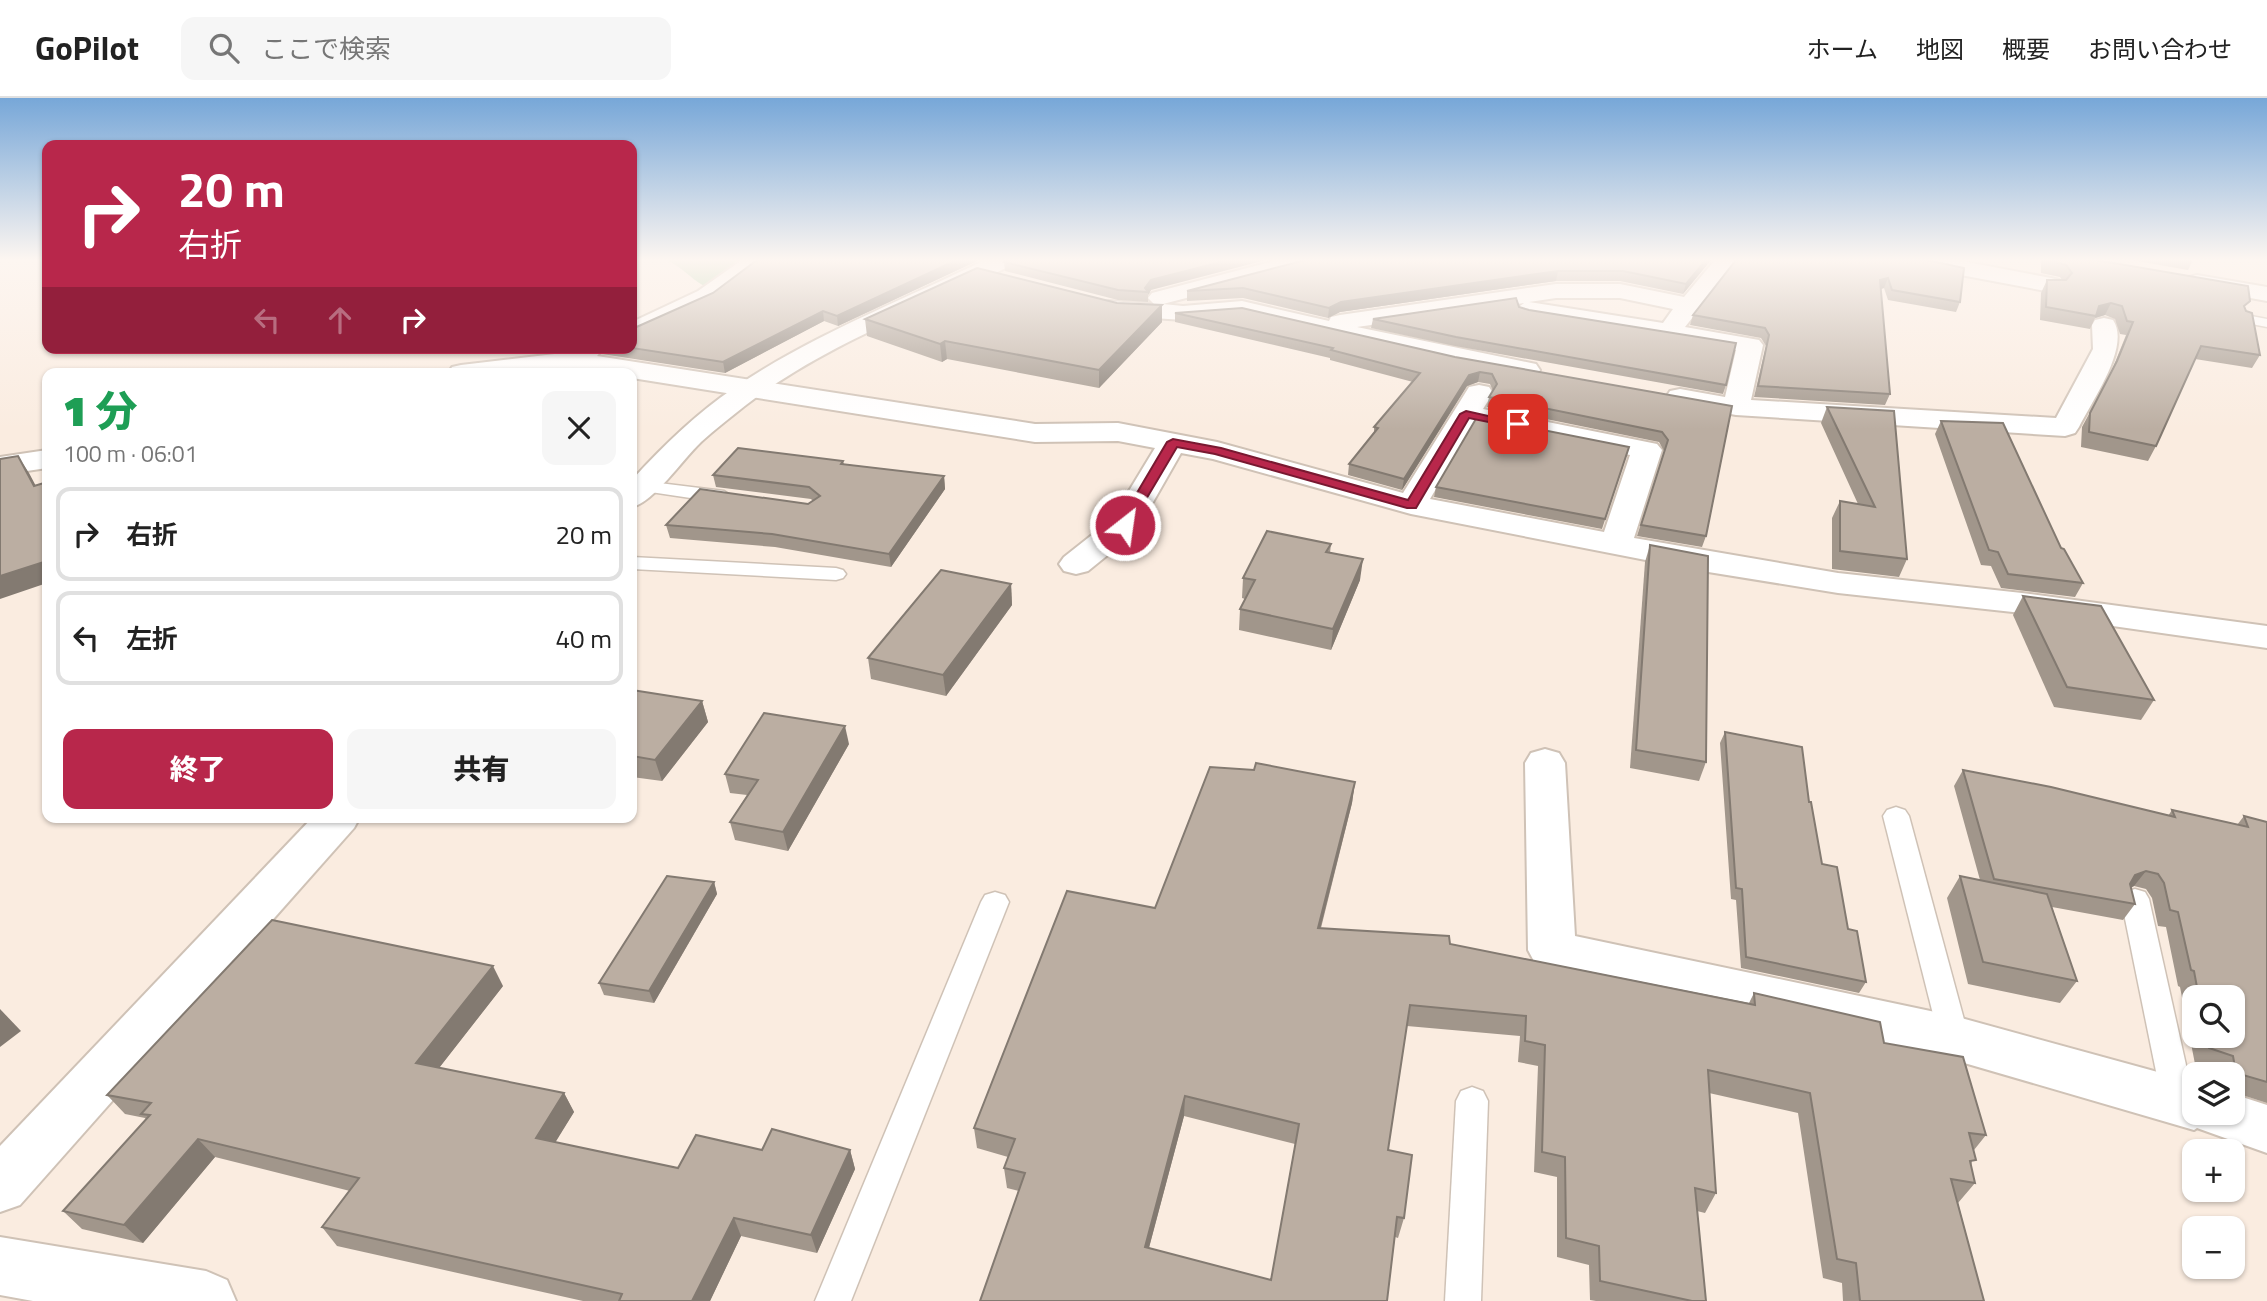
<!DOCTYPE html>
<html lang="ja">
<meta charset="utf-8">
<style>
:root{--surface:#fff;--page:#f6f6f6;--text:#222;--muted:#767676;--line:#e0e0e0;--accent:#b8274b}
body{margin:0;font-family:"Titillium Web","Noto Sans JP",sans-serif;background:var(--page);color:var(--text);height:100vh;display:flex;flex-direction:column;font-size:26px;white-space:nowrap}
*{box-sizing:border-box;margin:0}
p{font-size:23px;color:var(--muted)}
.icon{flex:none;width:38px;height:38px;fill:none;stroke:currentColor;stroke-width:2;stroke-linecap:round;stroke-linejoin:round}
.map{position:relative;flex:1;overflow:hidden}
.panel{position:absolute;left:42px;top:270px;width:595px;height:455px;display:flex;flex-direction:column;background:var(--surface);border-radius:14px;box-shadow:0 2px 5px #0004}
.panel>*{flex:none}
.banner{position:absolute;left:42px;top:42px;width:595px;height:214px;border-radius:14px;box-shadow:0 2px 5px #0004;background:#b8274b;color:#fff;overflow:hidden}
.tools{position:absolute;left:2182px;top:887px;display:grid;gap:14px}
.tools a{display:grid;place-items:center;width:63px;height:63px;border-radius:14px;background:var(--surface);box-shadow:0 2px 5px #0004;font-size:35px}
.pin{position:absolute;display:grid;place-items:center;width:60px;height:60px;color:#fff;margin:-30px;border-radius:14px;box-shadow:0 4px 10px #0006}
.me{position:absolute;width:77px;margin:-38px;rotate:30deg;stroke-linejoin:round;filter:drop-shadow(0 0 5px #0008)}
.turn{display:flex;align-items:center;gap:24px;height:147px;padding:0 21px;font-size:32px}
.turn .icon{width:91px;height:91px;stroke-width:2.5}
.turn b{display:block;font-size:49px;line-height:60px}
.lanes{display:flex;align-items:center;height:66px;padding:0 21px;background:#0003;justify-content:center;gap:35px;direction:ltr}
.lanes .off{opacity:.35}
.round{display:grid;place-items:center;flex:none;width:74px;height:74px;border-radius:14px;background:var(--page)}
.summary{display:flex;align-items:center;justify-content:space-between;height:119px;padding:0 21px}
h1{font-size:42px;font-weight:800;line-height:52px;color:#1e9e55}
.primary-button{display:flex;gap:14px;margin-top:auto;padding:14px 21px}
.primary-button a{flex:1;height:80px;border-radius:14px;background:var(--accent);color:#fff;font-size:28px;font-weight:800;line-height:80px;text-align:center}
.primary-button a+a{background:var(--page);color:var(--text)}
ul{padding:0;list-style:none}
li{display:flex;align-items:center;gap:21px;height:94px;margin:0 14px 10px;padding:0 7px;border:4px solid var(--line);border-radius:14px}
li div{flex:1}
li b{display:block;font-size:26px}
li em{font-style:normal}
header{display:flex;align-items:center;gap:42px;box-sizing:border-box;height:98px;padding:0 35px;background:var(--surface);border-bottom:2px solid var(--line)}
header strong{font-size:33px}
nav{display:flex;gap:38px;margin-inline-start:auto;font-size:24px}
.search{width:490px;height:63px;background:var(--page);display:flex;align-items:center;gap:18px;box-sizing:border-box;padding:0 24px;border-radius:14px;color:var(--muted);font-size:26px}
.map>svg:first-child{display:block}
.forest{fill:#9eca9b}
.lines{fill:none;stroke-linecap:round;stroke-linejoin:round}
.lane-casing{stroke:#cfc2b6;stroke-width:3}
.street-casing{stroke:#cfc2b6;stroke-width:4}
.secondary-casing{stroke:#cfc2b6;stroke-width:4}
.lane{fill:#fff;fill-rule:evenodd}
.street{fill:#fff;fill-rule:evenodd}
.secondary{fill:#fff;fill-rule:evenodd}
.wall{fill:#a1968b;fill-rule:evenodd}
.shaded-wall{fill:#837a71}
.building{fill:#bbaea2;stroke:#837a71;stroke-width:2;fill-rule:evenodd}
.route{fill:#b8274b;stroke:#781931;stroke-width:2}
</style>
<header>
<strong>GoPilot</strong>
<div class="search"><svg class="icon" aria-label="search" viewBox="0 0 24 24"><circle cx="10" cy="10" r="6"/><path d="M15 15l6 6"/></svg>ここで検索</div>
<nav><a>ホーム</a><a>地図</a><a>概要</a><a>お問い合わせ</a></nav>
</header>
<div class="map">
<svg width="2267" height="1203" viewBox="0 0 2267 1203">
<rect width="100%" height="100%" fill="#faece0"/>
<path class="forest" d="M666 162H745L704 188C690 180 681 168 666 162Z"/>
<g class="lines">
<defs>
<g id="lane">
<path d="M2246 217 2267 221V229L2241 224 2239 221Z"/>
<path d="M643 383 724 393 733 399 724 405 637 392 634 388Z"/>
<path d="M632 459 836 470 843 472 846 476 843 480 836 482 632 471Z"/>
<path d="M1896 709 1905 712 1909 718 1969 940 1965 949 1954 953 1943 949 1939 940 1883 718 1887 712Z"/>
<path d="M2135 791 2145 794 2149 801 2194 1003 2189 1013 2178 1017 2167 1013 2162 1003 2121 801 2125 794Z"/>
<path d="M995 794 1005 797 1009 804 851 1203H815L981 804 985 797Z"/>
<path d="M1472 989 1483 993 1488 1003 1481 1203H1445L1456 1003 1461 993Z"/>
</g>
<g id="street">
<path d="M742 162H768L714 203 632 240V224L698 193Z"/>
<path d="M1278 162H1317L1314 167 1163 206 1183 208 1242 203 1329 223 1331 219 1340 217 1556 186H1620L1684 199 1715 162H1738L1685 229 1759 242 1763 247 1751 302 2056 320 2093 251 2092 227 2095 222 2104 220 2113 222C2131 248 2092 303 2079 329L2075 335 2065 338 1736 317 1670 305 1666 299 1670 293 1680 291 1725 299 1736 252 1528 218 1519 216 1516 211 1524 205 1357 229 1536 266 1540 272 1536 278 1527 280 1454 267 1242 217 1183 222 1109 217 1100 215 1097 210 1100 205 1109 203 1154 206 1148 200 1152 195ZM1556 200H1620L1673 211 1663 225 1529 204Z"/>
<path d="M1907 162H1956L2051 180 2059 182 2063 187 2059 192 2051 194 1918 169 1910 167Z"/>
<path d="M2197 177 2267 189V203L2189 189 2185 184 2189 179Z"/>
<path d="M573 250H604L597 258 1035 326 1118 325 1217 344 1403 395 1469 289 1479 287 1489 289 1493 295 1483 311 1657 346 1662 352 1634 440 1838 475 2022 495 2267 528V550L2022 515 1838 495 1702 473 1411 416 1213 361 1181 355 1136 434 1088 473 1076 476 1064 473 1059 466 1064 459 1112 421 1155 350 1118 343 1035 344 632 280V275H600L569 270 529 275H448L452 269 461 267 563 255ZM1474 326 1630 357 1604 434 1430 401Z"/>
<path d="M47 352V370L0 377V359Z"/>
<path d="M1545 651 1559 655 1565 665 1575 838 1954 918 2194 984V1015H2233V996L2267 1007V1055L2197 1030 2194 1032 1954 962 1535 865 1528 852 1525 665 1531 655Z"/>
<path d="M0 1139 206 1173 227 1182 236 1203H33L0 1197Z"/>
</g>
<g id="secondary">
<path d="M985 162H1015L1012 167C924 211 825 246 746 307 731 319 715 331 701 344 682 362 654 404 632 409V382C663 348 696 316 734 290 812 237 901 203 985 162Z"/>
<path d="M313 719H360L354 730 20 1107 0 1114V1048Z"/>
</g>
</defs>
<use href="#lane" class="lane-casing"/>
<use href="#street" class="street-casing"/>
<use href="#secondary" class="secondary-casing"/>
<use href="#lane" class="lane"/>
<use href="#street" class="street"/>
<use href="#secondary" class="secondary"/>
</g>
<g class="wall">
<path d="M979 162 838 228 824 223 725 275 602 256 601 250H632Z"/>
<path d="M1711 162 1683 196 1620 183H1556L1340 214 1328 220 1243 200 1187 203V193Z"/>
<path d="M1927 162 1960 204 1956 214 1888 202 1884 190 1881 191 1890 296 1885 307 1754 299 1766 248 1761 240 1690 227 1693 217Z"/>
<path d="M2041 162H2096L2246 211 2260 257 2252 270 2195 261 2156 348 2148 363 2081 349 2082 329 2110 277 2126 237 2120 236 2115 221 2105 217 2095 220 2090 231 2040 222 2041 195 2047 182H2062L2060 179 2041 175Z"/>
<path d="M2131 162H2193L2188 172Z"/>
<path d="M1004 164 1151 192 1148 197V204L1118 202 1005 173Z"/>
<path d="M1519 209 1726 287 1723 296 1455 248 1371 230 1373 221Z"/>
<path d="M1175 215 1455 259 1732 308 1706 438 1702 449 1637 438 1664 353 1659 344 1487 309 1489 299 1493 293 1490 286 1478 284 1467 288 1402 392 1348 377 1349 366 1374 335V329L1413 284 1330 262V260L1175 224Z"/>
<path d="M865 221 1162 224 1099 290 947 261 942 264 867 238Z"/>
<path d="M1827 309 1907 461 1899 479 1832 471V420L1840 403 1858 406 1821 325Z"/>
<path d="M1941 323 2061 450 2083 485 2075 499 2001 490 1991 468 1981 467 1935 336Z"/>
<path d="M1629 349 1602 431 1434 399 1436 389Z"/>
<path d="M843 363 844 366 944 378 945 391 891 469 775 449 670 440 666 427 808 406 813 403 811 401 716 389 713 377Z"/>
<path d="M1331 446 1330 455 1360 482 1331 552 1239 532 1240 511 1245 501 1242 500 1243 480Z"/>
<path d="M1650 447 1706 664 1699 683 1630 670 1645 464Z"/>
<path d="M1011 486 1012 507 946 598 871 581 868 560Z"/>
<path d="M2023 498 2154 602 2141 622 2054 609 2013 517Z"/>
<path d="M632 592 702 603 708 624 662 683 632 679Z"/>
<path d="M1725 634 1809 704 1822 766 1848 831 1866 884 1859 895 1741 870 1736 802 1731 801 1720 645Z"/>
<path d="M849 646 788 753 735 742 730 724 747 697 730 695 725 676Z"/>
<path d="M1963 672 2168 718 2172 712 2237 727 2244 718 2267 724V1005L2233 994V976H2219L2218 973 2195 966 2180 889 2178 888 2166 829 2158 828 2152 800 2146 791 2134 788 2131 790 2135 806 2123 822 2052 809 2077 883 2060 905 1968 886 1947 800 1960 778 1980 782 1954 688ZM2194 900H2233V938H2194Z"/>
<path d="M1355 684 1352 705 1321 830 1450 846 1749 905 1754 895 1884 945 1986 1037 1974 1052 1971 1068 1975 1085 1958 1105 1984 1203H1843L1842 1185 1823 1180 1798 1015 1709 995 1716 1095 1705 1115 1697 1113 1706 1203H1596L1590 1202 1589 1167 1557 1159V1079L1534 1074 1538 968 1518 964 1520 938 1407 928 1388 1052 1404 1120 1398 1140 1395 1139 1387 1203H980L1019 1093 1007 1090 1004 1070 1008 1059 977 1050 974 1030 1155 810ZM1184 1018 1295 1046 1271 1182 1149 1150Z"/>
<path d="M714 784 717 796 654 905 604 897 599 885Z"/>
<path d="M503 888 439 970 564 995 574 1014 555 1044 678 1070 762 1052H850L855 1071 817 1155 741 1138 710 1203H583L337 1148 322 1129 350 1093 215 1059 143 1145 82 1131 63 1113 146 1021 145 1020 125 1016 107 997Z"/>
</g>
<g class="shaded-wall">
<path d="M957 162H979L838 228 837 218Z"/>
<path d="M1229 162H1266L1151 192 1148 197V194L1145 190 1151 182Z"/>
<path d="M1706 162H1711L1683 196 1686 186Z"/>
<path d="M1558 173 1556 183 1340 214 1328 220 1329 210 1341 204Z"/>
<path d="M1888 180 1884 190 1876 192 1880 182Z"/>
<path d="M2111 205 2105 217 2095 220 2099 208Z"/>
<path d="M1162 207V224L1099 290V272Z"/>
<path d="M823 213 824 223 725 275 723 264Z"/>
<path d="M945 243 947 261 942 264 940 246Z"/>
<path d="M1480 274 1478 284 1467 288 1402 392 1404 381 1469 277Z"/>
<path d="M18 358 29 375 45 405 34 388Z"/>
<path d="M944 378 945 391 891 469 889 456Z"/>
<path d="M1363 461 1360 482 1331 552 1333 531Z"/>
<path d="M47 463V485L0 501V478Z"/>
<path d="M1011 486 1012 507 946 598 943 577Z"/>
<path d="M702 603 708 624 662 683 655 662Z"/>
<path d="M845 628 849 646 788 753 783 734Z"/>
<path d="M1355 684 1352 705 1315 851 1318 830Z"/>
<path d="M2146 773 2134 788 2123 793 2135 777Z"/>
<path d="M714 784 717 796 654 905 649 893Z"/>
<path d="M493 868 503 888 428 984 416 965Z"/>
<path d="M0 911 21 933 0 949Z"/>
<path d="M564 995 574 1014 547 1058 536 1040Z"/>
<path d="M1185 998 1184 1018 1144 1168 1145 1149Z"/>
<path d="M198 1041 215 1059 143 1145 124 1127Z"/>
<path d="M850 1052 855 1071 817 1155 811 1137Z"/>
<path d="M734 1120 741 1138 710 1203H692Z"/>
</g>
<g class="building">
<path d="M757 162H957L837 218 823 213 723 264 632 250V231L713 195Z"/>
<path d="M1006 162H1229L1151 182 1145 190 1148 194 1118 192 1004 164Z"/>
<path d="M1305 162H1706L1686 186 1623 173H1558L1341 204 1329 210 1243 190 1187 193Z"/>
<path d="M1736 162H1927L1964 170 1960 204 1892 192 1888 180 1880 182 1890 296 1758 288 1769 237 1765 230 1693 217Z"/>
<path d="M2047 162H2096L2248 188 2250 203 2244 208 2246 213 2252 215 2260 257 2201 248 2156 348 2089 334 2090 315 2117 263 2133 224 2127 223 2122 208 2111 205 2099 208 2096 218 2046 209 2047 182H2066L2072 175 2066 167Z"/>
<path d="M977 170 1117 205 1162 207 1099 272 945 243 940 246 865 221Z"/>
<path d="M1516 200 1519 209 1529 212 1736 245 1726 287 1456 239 1373 221Z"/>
<path d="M1242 210 1455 259 1732 308 1706 438 1641 427 1668 342 1662 334 1489 299 1497 286 1492 276 1480 274 1469 277 1404 381 1349 366 1378 330 1374 329 1420 275 1331 252 1333 250 1175 215Z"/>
<path d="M1827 309 1894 313 1907 461 1840 453V403L1875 409Z"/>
<path d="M1477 319 1629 349 1605 421 1436 389Z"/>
<path d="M1941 323 2003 325 2061 450 2064 451 2083 485 2008 476 1998 454 1989 452Z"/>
<path d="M738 350 843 363 841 366 944 378 889 456 772 436 666 427 700 391 808 406 820 398 809 389 713 377Z"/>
<path d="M18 358 34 388 47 384V463L0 478V361Z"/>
<path d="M1267 433 1331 446 1326 454 1363 461 1333 531 1240 511 1255 482 1243 480Z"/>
<path d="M1650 447 1708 458 1706 664 1636 652Z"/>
<path d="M941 472 1011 486 943 577 868 560Z"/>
<path d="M2023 498 2101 508 2154 602 2067 589Z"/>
<path d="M632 592 702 603 655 662 632 658Z"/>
<path d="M764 615 845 628 783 734 730 724 758 682 725 676Z"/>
<path d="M1725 634 1802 649 1809 704H1811L1822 766 1837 769 1848 831 1857 833 1866 884 1746 859 1742 791 1736 790Z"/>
<path d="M1256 665 1355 684 1318 830 1449 838 1450 846 1755 907 1754 895 1880 924 1884 945 1963 959 1986 1037 1969 1035 1976 1062 1970 1063 1975 1085 1951 1081 1984 1203H1860L1856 1165 1837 1161 1810 995 1708 972 1716 1095 1695 1090 1706 1203H1692L1600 1183 1599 1148 1566 1140 1565 1059 1542 1054 1545 947 1525 943 1526 918 1410 907 1388 1052 1412 1057 1404 1120 1397 1119 1387 1203H980L1025 1075 1004 1070 1015 1041 974 1030 1067 793 1155 810 1210 669 1254 672ZM1185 998 1299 1026 1271 1182 1145 1149Z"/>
<path d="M1963 672 2051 689 2175 719 2172 712 2248 729 2244 718 2267 724V984L2236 975 2233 958 2209 950 2207 938H2233V900H2199L2194 873 2191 872 2178 814 2170 812 2164 785 2158 776 2146 773 2135 777 2130 786 2135 806 1994 781Z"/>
<path d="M667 778 714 784 649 893 599 885Z"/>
<path d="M1960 778 2047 796 2077 883 1983 864Z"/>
<path d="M272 822 493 868 416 965 564 995 536 1040 678 1070 696 1037 762 1052 772 1031 850 1052 811 1137 734 1120 692 1203H619L622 1196 322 1129 359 1080 198 1041 124 1127 63 1113 150 1017 141 1016 151 1005 107 997Z"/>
</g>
<linearGradient id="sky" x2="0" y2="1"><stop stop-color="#77a7d8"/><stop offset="0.49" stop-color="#fdf6f1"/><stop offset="1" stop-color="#fdf6f1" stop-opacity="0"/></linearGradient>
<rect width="2267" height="331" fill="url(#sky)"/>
<path class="route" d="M1466 313 1524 326 1518 330 1469 320 1416 410H1407L1215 356 1177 349 1129 430H1120L1118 427 1167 344 1173 341 1221 350 1408 402 1460 316Z"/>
</svg>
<div class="tools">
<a><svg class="icon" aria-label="search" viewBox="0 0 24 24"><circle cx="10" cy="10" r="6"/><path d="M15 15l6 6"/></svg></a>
<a><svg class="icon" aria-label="layers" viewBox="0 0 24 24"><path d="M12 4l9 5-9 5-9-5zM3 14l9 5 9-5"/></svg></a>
<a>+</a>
<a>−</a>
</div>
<div class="pin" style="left:1518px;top:326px;background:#d93025"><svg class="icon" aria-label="arrive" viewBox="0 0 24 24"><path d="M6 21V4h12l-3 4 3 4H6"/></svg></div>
<svg class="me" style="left:1125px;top:427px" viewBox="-20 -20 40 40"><circle r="17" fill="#b8274b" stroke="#fff" stroke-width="3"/><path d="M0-11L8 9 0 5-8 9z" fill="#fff"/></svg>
<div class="banner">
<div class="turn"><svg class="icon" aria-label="right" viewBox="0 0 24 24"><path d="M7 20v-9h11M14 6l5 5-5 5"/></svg><div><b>20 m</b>右折</div></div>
<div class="lanes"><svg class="icon off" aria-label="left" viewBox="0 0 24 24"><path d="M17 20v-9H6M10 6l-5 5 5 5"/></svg><svg class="icon off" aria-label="ahead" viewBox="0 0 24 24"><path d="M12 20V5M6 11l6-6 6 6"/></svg><svg class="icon" aria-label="right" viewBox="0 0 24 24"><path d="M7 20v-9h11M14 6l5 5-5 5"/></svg></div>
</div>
<section class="panel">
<div class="summary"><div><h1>1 分</h1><p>100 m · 06:01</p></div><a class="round"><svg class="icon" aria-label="close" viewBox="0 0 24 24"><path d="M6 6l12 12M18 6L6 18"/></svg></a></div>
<ul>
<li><svg class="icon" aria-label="right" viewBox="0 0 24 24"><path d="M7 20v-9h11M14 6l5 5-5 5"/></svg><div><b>右折</b></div><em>20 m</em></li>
<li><svg class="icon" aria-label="left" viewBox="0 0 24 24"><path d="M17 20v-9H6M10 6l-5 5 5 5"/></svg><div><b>左折</b></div><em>40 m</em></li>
</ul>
<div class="primary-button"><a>終了</a><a>共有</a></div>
</section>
</div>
